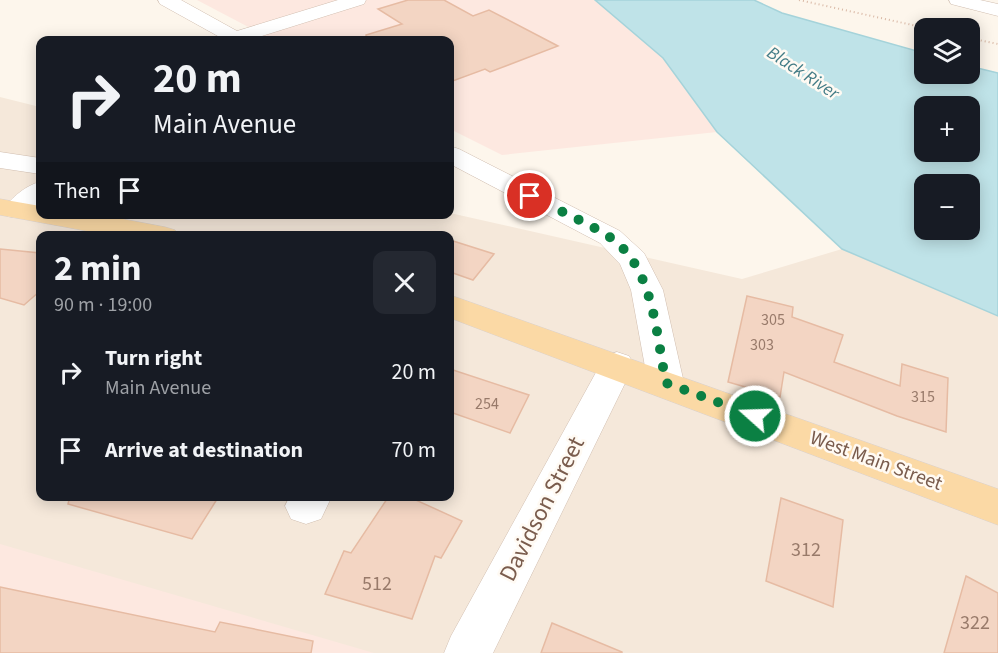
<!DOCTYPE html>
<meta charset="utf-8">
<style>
:root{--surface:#171b24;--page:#242831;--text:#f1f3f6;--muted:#9ea1a6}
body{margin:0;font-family:"Source Sans 3",sans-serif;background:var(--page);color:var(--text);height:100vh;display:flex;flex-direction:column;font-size:22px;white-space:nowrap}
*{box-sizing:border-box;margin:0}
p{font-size:20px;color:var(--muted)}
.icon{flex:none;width:33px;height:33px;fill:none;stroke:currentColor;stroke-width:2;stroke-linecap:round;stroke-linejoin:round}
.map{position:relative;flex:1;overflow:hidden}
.side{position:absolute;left:36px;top:231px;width:418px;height:270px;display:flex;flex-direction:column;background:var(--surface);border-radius:12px;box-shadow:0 3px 15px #0003}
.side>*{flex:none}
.top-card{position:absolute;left:36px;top:36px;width:418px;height:183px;border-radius:12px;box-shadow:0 3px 15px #0003;background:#171b24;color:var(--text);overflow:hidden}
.tools{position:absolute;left:914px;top:18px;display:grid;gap:12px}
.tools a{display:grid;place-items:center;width:66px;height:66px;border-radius:12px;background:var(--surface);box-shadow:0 3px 15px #0003;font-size:30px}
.pin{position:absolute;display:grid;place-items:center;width:51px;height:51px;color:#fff;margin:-26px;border:3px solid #fff;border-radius:50%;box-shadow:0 2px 6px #0007}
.me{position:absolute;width:66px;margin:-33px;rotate:290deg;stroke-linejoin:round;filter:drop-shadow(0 0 4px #0008)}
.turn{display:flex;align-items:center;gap:21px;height:126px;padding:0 18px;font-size:27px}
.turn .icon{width:78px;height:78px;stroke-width:2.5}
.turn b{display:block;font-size:42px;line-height:51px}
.then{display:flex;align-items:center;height:57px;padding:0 18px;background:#0003;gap:12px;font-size:22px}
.round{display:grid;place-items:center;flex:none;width:63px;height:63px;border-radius:12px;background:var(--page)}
.overview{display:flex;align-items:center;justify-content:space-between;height:102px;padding:0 18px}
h1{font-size:36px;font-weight:700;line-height:45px}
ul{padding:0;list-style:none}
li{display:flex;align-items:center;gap:18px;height:78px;padding:0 18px}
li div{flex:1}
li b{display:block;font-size:22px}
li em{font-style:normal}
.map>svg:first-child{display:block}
.residential{fill:#f5e8da;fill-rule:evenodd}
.commercial{fill:#fde8e0}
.water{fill:#bfe3e8;stroke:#a5d3da;stroke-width:1.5;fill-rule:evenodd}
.building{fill:#f3d5c3;stroke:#e6bba3;stroke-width:1.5}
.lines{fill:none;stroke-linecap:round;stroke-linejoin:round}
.minor-casing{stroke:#d1beb0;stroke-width:1}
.major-casing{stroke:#dad1cd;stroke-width:1}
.path{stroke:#d9b8a5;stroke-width:2;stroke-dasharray:1 3;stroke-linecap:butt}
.minor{fill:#fff;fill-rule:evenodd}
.major{fill:#fbd9a5;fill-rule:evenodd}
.route{stroke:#0b8043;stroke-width:10;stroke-dasharray:0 18}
.labels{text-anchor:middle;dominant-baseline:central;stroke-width:5;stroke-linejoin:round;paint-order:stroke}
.number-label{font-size:16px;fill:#987a6a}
.far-water-label{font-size:18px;font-style:italic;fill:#437c86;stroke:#fffaf3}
.street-label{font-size:20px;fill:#7a5c4d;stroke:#fffaf3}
.near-number-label{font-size:20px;fill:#987a6a}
.near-street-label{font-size:24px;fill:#7a5c4d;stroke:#fffaf3}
</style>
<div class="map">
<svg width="998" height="653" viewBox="0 0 998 653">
<rect width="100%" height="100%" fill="#fdf6ec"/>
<path class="residential" d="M0 97 40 107V214L450 213 742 279 842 249 998 316V653H0ZM40 236H450V496H40Z"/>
<g class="commercial">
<path d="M197 0H595L663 58 717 132 502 155 450 129V40H273Z"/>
<path d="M0 544 374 653H0Z"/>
</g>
<path class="water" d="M595 0H754L782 13 924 53V74H969V66L998 73V316L842 249 717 132 663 58ZM924 106H969V152H924ZM924 184H969V230H924Z"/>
<g class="building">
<path d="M408 0H444L473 16 489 10 558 46 490 72 485 69 450 82V40H367L366 35 402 24 378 9Z"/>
<path d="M450 240 494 254 473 280 450 272Z"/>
<path d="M0 249 40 253V291L24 305 0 298Z"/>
<path d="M747 296 793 307 792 317 843 335 834 362 900 386 902 364 948 378 946 432 897 416 784 372 780 397 728 382Z"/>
<path d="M450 369 529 395 510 433 450 412Z"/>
<path d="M70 496H219L192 539 68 504Z"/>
<path d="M389 496H407L462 521 441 558 435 556 412 619 325 594 344 551 351 553Z"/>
<path d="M781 498 843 520 833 607 766 581Z"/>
<path d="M966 576 998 593V653H944Z"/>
<path d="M0 587 215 632 220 622 313 641 311 653H0Z"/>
<path d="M552 623 622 652V653H541Z"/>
</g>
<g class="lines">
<defs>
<g id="minor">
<path d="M158 0H181L237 31 338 0H366L364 4 249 40H225L160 4Z"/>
<path d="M949 0H980L998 4V16L951 4Z"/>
<path d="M450 146 459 149 620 231 644 253 663 290 684 383 679 393 666 397 653 393 648 383 631 290 620 264 600 243 450 164Z"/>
<path d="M0 152 40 158V174L0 168Z"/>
<path d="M40 182V204C29 214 23 220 7 216L3 210C11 198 26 185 40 182Z"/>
<path d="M617 352 629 356 634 365 493 653H444L451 636 605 356Z"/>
<path d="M290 496H332L321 519 306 524 291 519 285 506Z"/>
</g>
<g id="major">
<path d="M0 199 40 206V214H96L165 227 175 230 179 236H114L0 215Z"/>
<path d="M450 295 998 489V525L450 318Z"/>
</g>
</defs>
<use href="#minor" class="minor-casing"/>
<use href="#major" class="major-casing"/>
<g class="path">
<path d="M799 0 926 28"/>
<path d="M969 38 998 44"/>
</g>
<use href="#minor" class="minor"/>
<use href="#major" class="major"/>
</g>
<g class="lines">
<path class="route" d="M530 196C556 209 584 221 608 236 654 265 656 335 666 383L755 416"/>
</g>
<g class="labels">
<g class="number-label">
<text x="773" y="320">305</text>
<text x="762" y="345">303</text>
<text x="923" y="397">315</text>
<text x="487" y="404">254</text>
</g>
<g class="far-water-label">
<text transform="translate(803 73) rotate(33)">Black River</text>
</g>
<g class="street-label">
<text transform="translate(876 461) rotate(20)">West Main Street</text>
</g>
<g class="near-number-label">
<text x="806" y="550">312</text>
<text x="377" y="584">512</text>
<text x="975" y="623">322</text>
</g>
<g class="near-street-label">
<text transform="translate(542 509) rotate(-63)">Davidson Street</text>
</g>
</g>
</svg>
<div class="tools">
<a><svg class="icon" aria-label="layers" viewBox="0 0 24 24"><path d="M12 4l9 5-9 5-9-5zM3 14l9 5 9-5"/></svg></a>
<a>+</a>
<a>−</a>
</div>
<div class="pin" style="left:530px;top:196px;background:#d93025"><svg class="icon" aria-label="arrive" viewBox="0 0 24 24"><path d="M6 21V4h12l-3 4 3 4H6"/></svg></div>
<svg class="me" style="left:755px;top:416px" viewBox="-20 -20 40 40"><circle r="17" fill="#0b8043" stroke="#fff" stroke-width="3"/><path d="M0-11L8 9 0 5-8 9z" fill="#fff"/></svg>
<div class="top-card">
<div class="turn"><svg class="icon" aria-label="right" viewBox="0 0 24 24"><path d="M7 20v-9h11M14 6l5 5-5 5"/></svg><div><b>20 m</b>Main Avenue</div></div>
<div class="then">Then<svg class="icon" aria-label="arrive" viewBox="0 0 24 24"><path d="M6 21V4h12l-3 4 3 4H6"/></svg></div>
</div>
<section class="side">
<div class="overview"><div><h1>2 min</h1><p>90 m · 19:00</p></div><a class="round"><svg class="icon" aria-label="close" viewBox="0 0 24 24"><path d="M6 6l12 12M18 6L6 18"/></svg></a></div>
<ul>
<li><svg class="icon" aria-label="right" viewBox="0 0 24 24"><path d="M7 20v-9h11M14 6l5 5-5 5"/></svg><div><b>Turn right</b><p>Main Avenue</p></div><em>20 m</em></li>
<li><svg class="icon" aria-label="arrive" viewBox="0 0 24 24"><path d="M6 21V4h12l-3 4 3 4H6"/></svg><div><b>Arrive at destination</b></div><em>70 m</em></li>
</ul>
</section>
</div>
